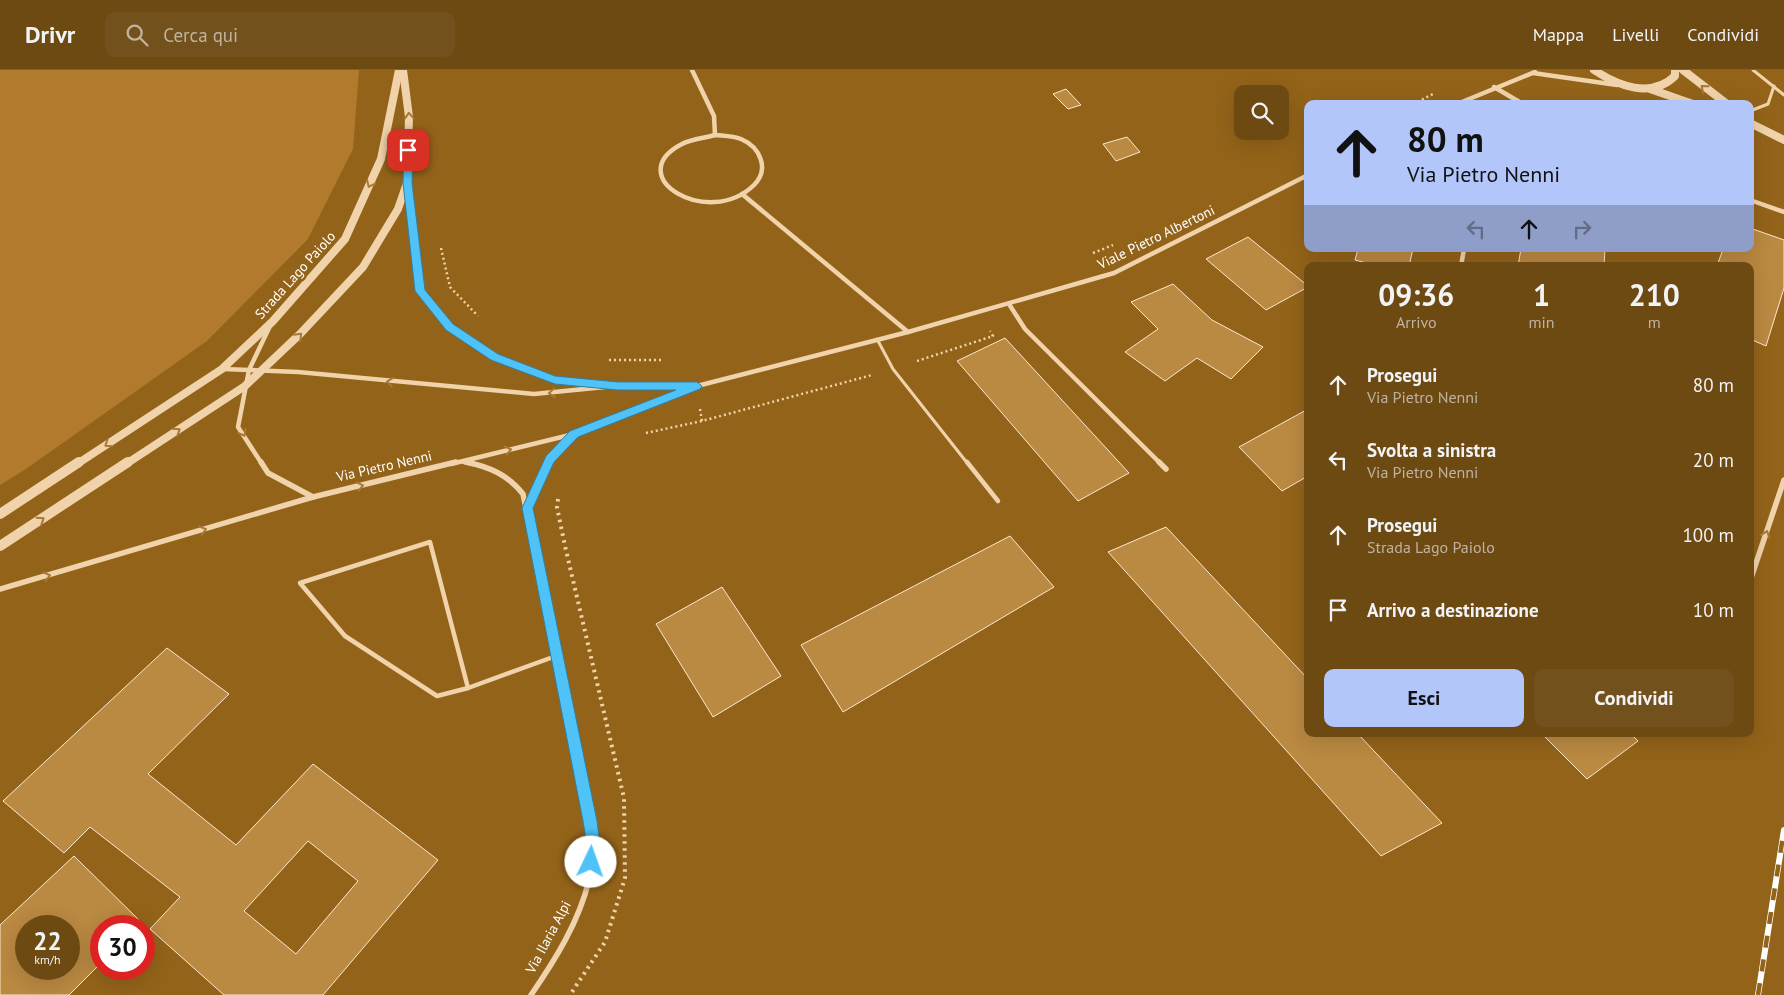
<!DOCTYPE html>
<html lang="it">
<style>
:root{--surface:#6e4a13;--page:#73511c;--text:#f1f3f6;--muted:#bfb3a0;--line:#806233;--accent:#b3c6fa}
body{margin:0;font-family:"PT Sans",sans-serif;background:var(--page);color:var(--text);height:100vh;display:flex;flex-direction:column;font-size:19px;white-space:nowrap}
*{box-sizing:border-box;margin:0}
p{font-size:16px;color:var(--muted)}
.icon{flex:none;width:28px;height:28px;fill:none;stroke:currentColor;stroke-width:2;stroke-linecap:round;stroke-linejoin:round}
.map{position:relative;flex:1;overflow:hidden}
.side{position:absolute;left:1304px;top:192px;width:450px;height:475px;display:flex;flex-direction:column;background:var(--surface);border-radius:10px;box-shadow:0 5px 20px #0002}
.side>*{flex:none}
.guide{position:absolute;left:1304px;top:30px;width:450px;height:152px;border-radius:10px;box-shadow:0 5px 20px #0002;background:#b3c6fa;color:#111;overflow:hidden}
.buttons{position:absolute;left:1234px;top:15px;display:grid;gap:10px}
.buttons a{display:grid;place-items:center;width:55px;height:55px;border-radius:10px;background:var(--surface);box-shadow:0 5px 20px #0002;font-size:25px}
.speed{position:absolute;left:15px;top:845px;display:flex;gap:10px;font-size:25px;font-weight:700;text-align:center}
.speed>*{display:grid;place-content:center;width:65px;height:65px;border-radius:50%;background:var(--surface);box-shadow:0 5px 20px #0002;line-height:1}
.speed small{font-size:12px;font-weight:400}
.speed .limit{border:8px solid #d22;background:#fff;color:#111}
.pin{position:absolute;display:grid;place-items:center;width:42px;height:42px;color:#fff;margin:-21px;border-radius:10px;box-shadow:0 2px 8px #0006}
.me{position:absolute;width:55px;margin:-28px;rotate:3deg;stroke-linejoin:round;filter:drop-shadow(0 0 4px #0008)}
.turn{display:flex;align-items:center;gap:18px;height:105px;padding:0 20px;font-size:22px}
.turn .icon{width:65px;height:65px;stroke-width:2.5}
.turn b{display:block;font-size:35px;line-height:42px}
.lanes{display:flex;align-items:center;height:48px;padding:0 20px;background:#0003;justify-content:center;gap:25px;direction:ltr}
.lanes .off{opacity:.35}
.eta{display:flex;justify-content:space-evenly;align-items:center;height:85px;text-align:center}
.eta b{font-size:30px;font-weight:800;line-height:35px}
.primary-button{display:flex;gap:10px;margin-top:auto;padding:10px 20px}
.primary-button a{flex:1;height:58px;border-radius:10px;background:var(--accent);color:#111;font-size:20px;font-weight:800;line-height:58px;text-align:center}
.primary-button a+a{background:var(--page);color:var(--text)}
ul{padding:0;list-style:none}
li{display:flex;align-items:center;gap:15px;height:75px;padding:0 20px}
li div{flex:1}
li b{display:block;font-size:19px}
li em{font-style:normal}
header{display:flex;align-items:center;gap:30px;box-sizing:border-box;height:70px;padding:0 25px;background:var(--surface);border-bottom:1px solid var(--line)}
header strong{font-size:24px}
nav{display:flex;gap:28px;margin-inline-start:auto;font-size:18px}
.search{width:350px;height:45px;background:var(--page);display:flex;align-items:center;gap:12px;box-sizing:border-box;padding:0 18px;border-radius:10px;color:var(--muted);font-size:19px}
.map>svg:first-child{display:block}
.green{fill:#b17a2c}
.building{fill:#ba8942;stroke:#fbe9d0;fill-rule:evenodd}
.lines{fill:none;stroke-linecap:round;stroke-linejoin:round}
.path-far1{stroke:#f0d3aa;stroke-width:2.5;stroke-dasharray:2 3;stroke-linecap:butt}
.path{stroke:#f0d3aa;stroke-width:4;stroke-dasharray:2.5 4.5;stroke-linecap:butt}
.service-far1{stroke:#f0d3aa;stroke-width:3}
.service{stroke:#f0d3aa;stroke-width:4.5}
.minor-far1{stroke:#f0d3aa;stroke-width:4.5}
.minor{stroke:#f0d3aa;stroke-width:5.5}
.tertiary-far1{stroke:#f0d3aa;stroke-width:8}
.tertiary{stroke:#f0d3aa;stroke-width:10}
.rail-casing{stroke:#fff;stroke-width:6}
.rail{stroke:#936319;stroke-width:4.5;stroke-dasharray:12;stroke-linecap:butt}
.oneway{stroke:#a67936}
.route{fill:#4fc3f7;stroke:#337fa1}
.labels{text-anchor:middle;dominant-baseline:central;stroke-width:5;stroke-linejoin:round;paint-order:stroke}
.street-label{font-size:14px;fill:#fff;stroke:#936319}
</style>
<header>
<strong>Drivr</strong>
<div class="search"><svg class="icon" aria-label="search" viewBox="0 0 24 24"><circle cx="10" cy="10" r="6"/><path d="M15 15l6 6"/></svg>Cerca qui</div>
<nav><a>Mappa</a><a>Livelli</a><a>Condividi</a></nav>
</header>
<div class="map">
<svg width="1784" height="925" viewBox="0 0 1784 925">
<rect width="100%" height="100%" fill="#936319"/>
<path class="green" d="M0 0H359L353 79 308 169 207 271 26 399 0 415Z"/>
<g class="building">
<path d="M1066 19 1081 35 1068 39 1053 24Z"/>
<path d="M1127 67 1140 82 1116 91 1103 74Z"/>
<path d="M1750 158 1784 170V218L1766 276 1750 269V196H1717L1723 179H1750Z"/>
<path d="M1248 167 1308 216V217L1266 240 1206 189Z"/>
<path d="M1358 179H1413L1409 196H1378L1355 190Z"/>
<path d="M1521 179H1605L1604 196H1518Z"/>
<path d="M1173 214 1212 250 1263 277 1231 309 1197 288 1165 311 1125 282 1158 259 1131 232Z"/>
<path d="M1005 268 1129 403 1078 431 957 291Z"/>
<path d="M1308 339V406L1282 421 1239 377Z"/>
<path d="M1166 457 1308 609V664H1358L1442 753 1381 786 1108 482Z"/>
<path d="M1010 466 1054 517 843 642 801 575Z"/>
<path d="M722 517 781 606 713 647 656 554Z"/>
<path d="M167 578 229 624 148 704 236 775 313 694 438 790 323 925H224L150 859 180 827 90 757 64 783 3 731ZM308 771 358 811 296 884 244 841Z"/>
<path d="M1542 664H1631L1638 671 1587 709Z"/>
<path d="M74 786 142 853 139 856H101V893L69 925H0V855ZM26 856H69V899H26Z"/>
</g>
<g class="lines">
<g class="path-far1">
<path d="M1413 34 1435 23"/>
<path d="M1552 34 1560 31"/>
<path d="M441 178 450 217 478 246"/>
<path d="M1093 183 1113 175"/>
<path d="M609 290H663"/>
<path d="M917 291 993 266 990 261"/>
<path d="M700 339 702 351"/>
<path d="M646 363 702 351 872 305"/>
</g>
<path class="path" d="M558 429 557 437 565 476 624 728 625 808 605 872 570 925"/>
<g class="service-far1">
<path d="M1753 0 1784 25"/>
<path d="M1750 41 1768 34 1774 16"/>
<path d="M877 269 893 299 968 394"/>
</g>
<g class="service">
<path d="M967 392 998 431"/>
<path d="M430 472 468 618 437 626 345 566 300 513Z"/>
<path d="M468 618 556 586"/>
</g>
<g class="minor-far1">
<path d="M692 0 714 46 715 65"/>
<path d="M1533 3 1617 15"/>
<path d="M1494 17 1523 34"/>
<path d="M1457 34 1535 2"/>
<path d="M715 65C724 66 733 66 741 69 760 77 770 99 754 115 708 160 620 106 682 74 691 69 705 68 715 65Z"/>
<path d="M408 114 420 221 449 257 494 287 555 310 617 316H694"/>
<path d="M742 124 908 262"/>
<path d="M1750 130 1784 142"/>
<path d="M1461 196 1464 179"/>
<path d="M1009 234 1025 259 1161 394"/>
<path d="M222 299 298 302 534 324 605 317"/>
<path d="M464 392 473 394"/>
<path d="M262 394 238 357 249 300 270 256"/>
<path d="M451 394 574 364 697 316 908 262 1114 203 1308 105"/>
<path d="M547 394 573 365"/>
</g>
<g class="minor">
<path d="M261 392 268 403 313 427"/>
<path d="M466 392C490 397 508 405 523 424L594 775C592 787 592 799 589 810 579 852 555 890 531 925"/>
<path d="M1159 392 1166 399"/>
<path d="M527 437 547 392"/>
<path d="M1750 511 1784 410"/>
<path d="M0 519 313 427 456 392"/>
</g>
<g class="tertiary-far1">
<path d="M1594 0C1618 16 1651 29 1675 6V0"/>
<path d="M1683 0 1727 34"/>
<path d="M1650 19 1693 34"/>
<path d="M1750 53 1784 70"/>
<path d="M77 394 222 299 273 251 345 169 381 89 399 0"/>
<path d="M126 394 245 316 300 264 363 197 398 139 407 113 409 47 403 0"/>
</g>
<g class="tertiary">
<path d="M0 444 79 392"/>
<path d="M0 476 128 392"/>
</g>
<defs>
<path id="rail" d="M1758 925 1784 760"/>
</defs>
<use href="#rail" class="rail-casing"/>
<use href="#rail" class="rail"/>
</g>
<defs><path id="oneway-chevron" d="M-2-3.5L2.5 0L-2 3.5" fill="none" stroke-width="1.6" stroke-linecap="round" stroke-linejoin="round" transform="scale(1.25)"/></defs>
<g class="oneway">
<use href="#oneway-chevron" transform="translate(1704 18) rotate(-141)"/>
<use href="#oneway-chevron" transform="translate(409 46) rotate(-94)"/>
<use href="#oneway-chevron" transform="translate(370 114) rotate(115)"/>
<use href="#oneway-chevron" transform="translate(299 266) rotate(-46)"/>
<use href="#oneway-chevron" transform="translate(390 312) rotate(-174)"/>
<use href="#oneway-chevron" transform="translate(552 323) rotate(174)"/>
<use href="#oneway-chevron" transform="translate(177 361) rotate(-33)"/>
<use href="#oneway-chevron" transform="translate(243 363) rotate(61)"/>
<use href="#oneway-chevron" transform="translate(108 374) rotate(147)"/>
<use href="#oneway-chevron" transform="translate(508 380) rotate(-13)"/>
<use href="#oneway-chevron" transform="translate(360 416) rotate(-13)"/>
<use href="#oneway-chevron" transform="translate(41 450) rotate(-33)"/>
<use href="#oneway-chevron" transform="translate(203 460) rotate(-16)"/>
<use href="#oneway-chevron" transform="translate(1766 464) rotate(-71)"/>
<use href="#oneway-chevron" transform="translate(47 506) rotate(-16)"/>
</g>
<path class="route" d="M408 77 413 80 412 113 425 220 453 254 498 284 555 306 618 312H697L702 316 700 319 578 367 554 392 533 438 597 751C599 767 602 782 596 797L591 799 586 797 584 792 587 775 583 751 522 438 546 386 570 361 676 320H618L555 314 491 290 446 260 415 221 403 113 404 80Z"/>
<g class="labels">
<g class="street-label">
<text transform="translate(1156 167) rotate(-26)">Viale Pietro Albertoni</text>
<text transform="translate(295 205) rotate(-48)">Strada Lago Paiolo</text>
<text transform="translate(384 396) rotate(-13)">Via Pietro Nenni</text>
<text transform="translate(548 867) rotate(-62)">Via Ilaria Alpi</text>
</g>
</g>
</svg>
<div class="buttons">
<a><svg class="icon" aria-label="search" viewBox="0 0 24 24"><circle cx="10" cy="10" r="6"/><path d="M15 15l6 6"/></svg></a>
</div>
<div class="speed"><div>22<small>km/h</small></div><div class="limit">30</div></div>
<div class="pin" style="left:408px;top:80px;background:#d93025"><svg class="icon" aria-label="arrive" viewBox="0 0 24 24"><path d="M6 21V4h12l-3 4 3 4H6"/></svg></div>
<svg class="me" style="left:591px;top:792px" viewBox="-20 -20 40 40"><circle r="19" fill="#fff"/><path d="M0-13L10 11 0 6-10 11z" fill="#4fc3f7"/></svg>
<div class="guide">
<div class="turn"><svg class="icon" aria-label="ahead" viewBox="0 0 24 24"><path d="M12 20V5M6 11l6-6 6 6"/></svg><div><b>80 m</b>Via Pietro Nenni</div></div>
<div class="lanes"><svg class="icon off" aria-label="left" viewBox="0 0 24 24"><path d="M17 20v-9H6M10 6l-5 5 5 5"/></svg><svg class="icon" aria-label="ahead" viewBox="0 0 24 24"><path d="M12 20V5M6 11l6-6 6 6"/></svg><svg class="icon off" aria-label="right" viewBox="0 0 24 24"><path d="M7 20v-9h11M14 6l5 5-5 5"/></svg></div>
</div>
<section class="side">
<div class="eta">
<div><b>09:36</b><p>Arrivo</p></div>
<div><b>1</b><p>min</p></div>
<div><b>210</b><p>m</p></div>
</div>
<ul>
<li><svg class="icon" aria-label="ahead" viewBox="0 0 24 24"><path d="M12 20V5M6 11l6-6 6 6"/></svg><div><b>Prosegui</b><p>Via Pietro Nenni</p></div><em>80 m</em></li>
<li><svg class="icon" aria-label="left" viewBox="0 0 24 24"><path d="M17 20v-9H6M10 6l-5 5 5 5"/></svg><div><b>Svolta a sinistra</b><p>Via Pietro Nenni</p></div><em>20 m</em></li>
<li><svg class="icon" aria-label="ahead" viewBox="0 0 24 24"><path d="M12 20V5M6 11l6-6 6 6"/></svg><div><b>Prosegui</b><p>Strada Lago Paiolo</p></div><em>100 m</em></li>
<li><svg class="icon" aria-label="arrive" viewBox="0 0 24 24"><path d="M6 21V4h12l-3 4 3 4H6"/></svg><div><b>Arrivo a destinazione</b></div><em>10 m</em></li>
</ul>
<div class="primary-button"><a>Esci</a><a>Condividi</a></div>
</section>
</div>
